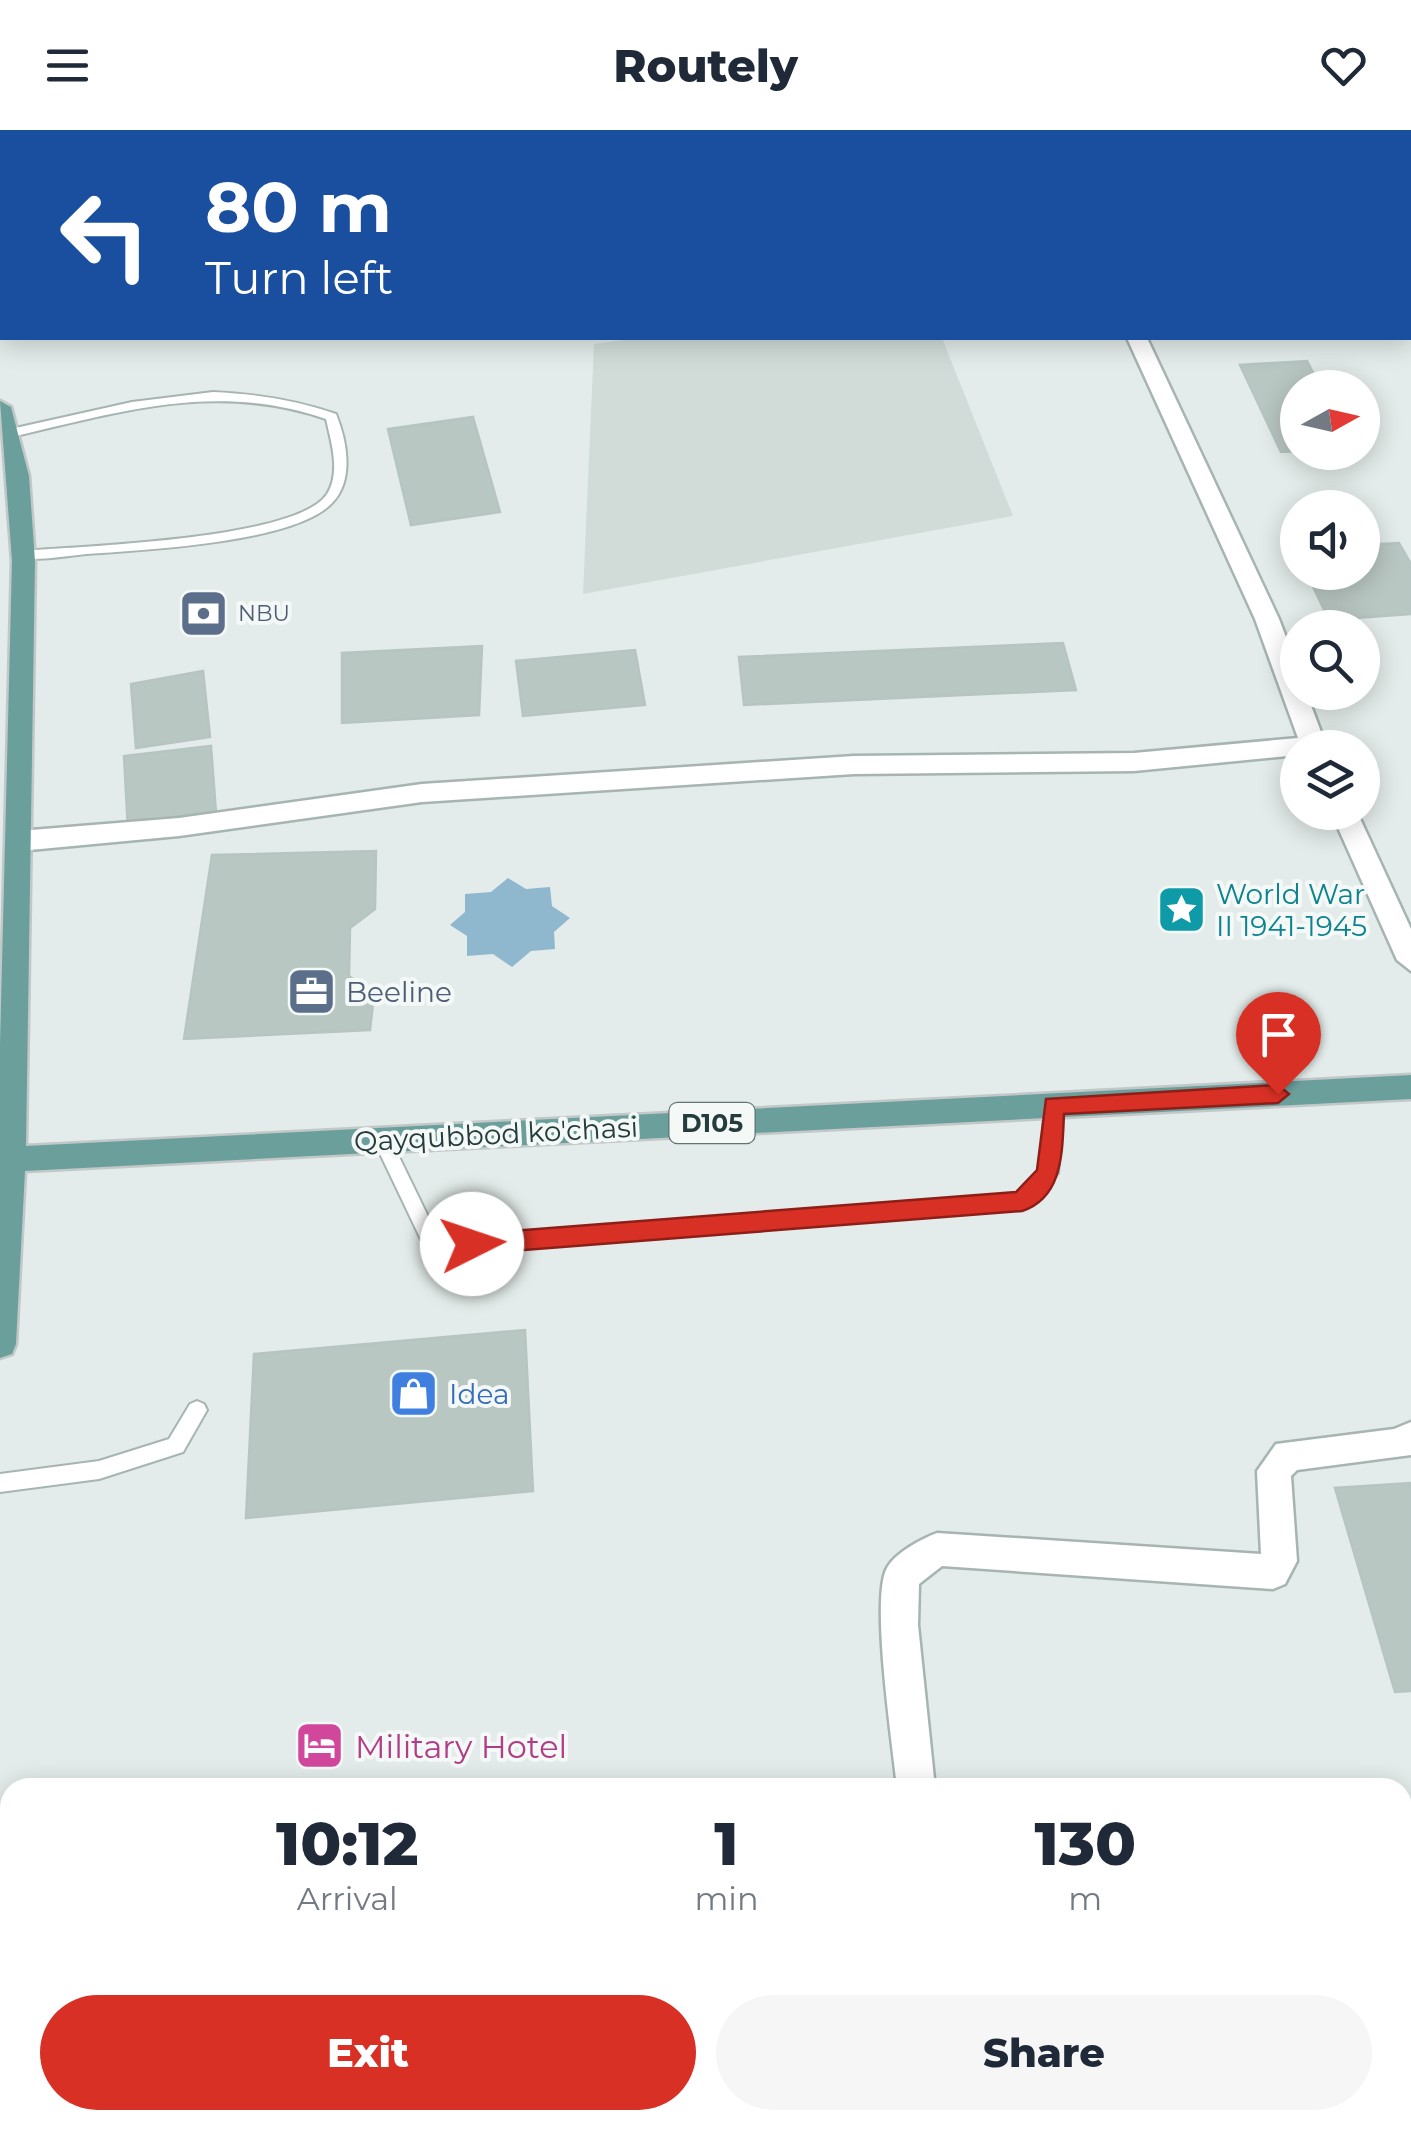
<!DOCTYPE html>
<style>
:root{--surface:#fff;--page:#f6f6f7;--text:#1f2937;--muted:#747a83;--accent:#d93025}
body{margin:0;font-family:Montserrat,sans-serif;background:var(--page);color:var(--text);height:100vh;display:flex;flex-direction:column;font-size:38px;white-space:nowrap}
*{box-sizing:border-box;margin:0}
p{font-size:32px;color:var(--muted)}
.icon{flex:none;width:55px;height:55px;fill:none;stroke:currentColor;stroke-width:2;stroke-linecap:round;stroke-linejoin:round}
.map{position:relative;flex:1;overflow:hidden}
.side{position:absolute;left:0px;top:1648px;width:1412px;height:352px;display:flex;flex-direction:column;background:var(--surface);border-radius:30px 30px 0 0;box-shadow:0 5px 25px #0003}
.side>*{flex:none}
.guide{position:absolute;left:0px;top:0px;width:1412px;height:210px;box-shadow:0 5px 25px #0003;background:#1a4fa0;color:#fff;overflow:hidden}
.needle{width:65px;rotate:82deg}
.tools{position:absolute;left:1280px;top:240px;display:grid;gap:20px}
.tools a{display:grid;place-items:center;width:100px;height:100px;border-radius:50%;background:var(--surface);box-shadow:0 5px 25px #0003;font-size:50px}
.pin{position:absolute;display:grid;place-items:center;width:85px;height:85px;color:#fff;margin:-102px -42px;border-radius:50% 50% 50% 0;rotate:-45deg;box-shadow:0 0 10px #0007}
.pin .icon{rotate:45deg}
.me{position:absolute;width:110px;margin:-55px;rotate:86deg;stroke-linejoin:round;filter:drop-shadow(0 0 8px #0008)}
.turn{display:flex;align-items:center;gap:35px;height:210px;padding:0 40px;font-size:45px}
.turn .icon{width:130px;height:130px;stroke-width:2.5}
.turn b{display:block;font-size:70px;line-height:85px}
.eta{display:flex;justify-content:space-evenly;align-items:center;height:170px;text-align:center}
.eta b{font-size:60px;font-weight:800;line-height:70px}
.action{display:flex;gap:20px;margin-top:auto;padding:20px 40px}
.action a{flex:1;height:115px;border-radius:60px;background:var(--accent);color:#fff;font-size:40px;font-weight:800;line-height:115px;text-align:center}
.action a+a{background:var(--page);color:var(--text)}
header{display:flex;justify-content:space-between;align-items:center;height:130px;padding:0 40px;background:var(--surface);font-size:45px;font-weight:800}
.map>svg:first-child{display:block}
.built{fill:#d1dcd9}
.water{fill:#8fb7cd}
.building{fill:#b9c7c3;stroke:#b6c5c2;stroke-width:2.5}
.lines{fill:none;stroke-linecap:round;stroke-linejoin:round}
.service-casing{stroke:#a6b4b2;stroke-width:4}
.minor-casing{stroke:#a6b4b2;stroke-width:5}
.primary-casing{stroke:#c2c8c8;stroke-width:5}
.service{fill:#fff;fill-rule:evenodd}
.minor{fill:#fff;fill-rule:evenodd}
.primary{fill:#6b9f9c;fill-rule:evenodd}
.route{fill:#d93025;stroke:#8d1f18;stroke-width:2.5}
.labels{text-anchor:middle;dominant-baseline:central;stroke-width:8;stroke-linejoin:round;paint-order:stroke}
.far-service-label{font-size:22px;fill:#4e5e75;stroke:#f4f9f7;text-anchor:start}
.shield{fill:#f4f9f7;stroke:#627573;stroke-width:2.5}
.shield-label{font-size:25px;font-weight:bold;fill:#243c3b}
.culture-label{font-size:28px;fill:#0d838f;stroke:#f4f9f7;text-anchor:start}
.service-label{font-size:28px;fill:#4e5e75;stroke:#f4f9f7;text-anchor:start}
.street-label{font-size:28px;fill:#243c3b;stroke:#f4f9f7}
.shop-label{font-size:28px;fill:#366cbe;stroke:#f4f9f7;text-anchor:start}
.near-hotel-label{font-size:32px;fill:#b23c85;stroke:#f4f9f7;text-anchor:start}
</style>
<header><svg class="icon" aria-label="menu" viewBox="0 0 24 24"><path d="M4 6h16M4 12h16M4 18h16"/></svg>Routely<svg class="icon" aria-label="heart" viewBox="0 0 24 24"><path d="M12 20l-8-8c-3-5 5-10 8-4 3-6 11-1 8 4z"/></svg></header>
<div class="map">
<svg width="1411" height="1999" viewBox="0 0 1411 1999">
<rect width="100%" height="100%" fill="#e3ecea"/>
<path class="built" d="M639 208H942L1013 386 583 464 594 214Z"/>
<path class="water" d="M508 748 526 759 550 757 552 776 570 788 554 802 555 819 531 821 512 837 493 824 467 826V806L450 795 465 782V764L491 762Z"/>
<g class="building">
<path d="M1307 231 1321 258H1298V321L1281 322 1240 235Z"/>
<path d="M473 287 500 382 411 395 388 299Z"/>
<path d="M1399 413 1411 434V484L1329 490 1306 442H1362V415Z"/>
<path d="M1063 513 1076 560 744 575 739 527Z"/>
<path d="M482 516 479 585 342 593V523Z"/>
<path d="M635 520 645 575 523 586 516 531Z"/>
<path d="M203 541 210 607 136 618 131 554Z"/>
<path d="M211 616 216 683 128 700 124 626Z"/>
<path d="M376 721 375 779 350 798 349 846 374 865 370 900 184 909 212 725Z"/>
<path d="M525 1200 533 1361 246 1388 254 1224Z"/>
<path d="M1411 1353V1561L1395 1562 1335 1358Z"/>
</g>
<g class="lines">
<defs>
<g id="service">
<rect x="320" y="0" width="10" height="2"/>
<path d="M454 0 453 2 444 1V0Z"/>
<path d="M543 0H553L554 2H544Z"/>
<path d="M213 262C257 264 295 270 336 284 347 311 354 349 333 372 297 413 143 420 87 424 65 426 40 431 18 428L16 425 23 421C80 416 297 410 327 364 341 342 331 312 326 289 216 251 120 282 11 307L5 303 11 299 132 272Z"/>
<path d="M1054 968 1060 970 1063 975 1058 1043 1028 1076 1022 1078 472 1122 425 1118 373 1009 376 1004H388L437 1105 472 1106 1017 1064 1040 1040 1045 975 1048 970Z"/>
<path d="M197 1271 204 1274 207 1280 183 1322 99 1349 0 1362V1344L99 1331 169 1309 190 1274Z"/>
</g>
<g id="minor">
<path d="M993 0H1012L1013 2H995Z"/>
<path d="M2 62V74L0 75V63Z"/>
<path d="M1127 208H1147L1279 489 1298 539V562H1306L1327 618H1298V625L1134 641 854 644 422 672 179 706 19 721 6 711 19 701 179 688 422 654 854 626 1134 623 1298 608 1255 489Z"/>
<path d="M1331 682H1357L1411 799V841L1397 830Z"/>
<path d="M1411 1292V1325L1297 1340 1291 1346 1297 1431 1285 1454 1273 1459 942 1436 919 1454 918 1495 935 1658H897C893 1617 870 1467 887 1438 895 1423 921 1409 937 1403L1261 1424 1257 1341 1276 1314 1394 1299Z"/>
</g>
<path id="primary" d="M0 271 11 277 29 346 35 431 26 1016 1411 945V969L25 1041 16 1214 12 1224 0 1228V915L12 431Z"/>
</defs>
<use href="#service" class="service-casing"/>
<use href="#minor" class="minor-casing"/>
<use href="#primary" class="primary-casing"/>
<use href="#service" class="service"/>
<use href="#minor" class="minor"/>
<use href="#primary" class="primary"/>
</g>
<path class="route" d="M1278 955 1289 964 1278 973 1064 984C1062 1020 1064 1067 1022 1081L472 1124 460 1114 472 1104 1016 1062 1037 1040 1046 969Z"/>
<defs>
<symbol id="bank-square" viewBox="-11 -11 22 22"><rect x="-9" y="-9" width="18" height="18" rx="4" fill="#5c6f8a" stroke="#f4f9f7"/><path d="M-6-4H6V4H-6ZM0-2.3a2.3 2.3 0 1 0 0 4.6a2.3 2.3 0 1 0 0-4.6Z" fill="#fff"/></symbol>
<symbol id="sight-square" viewBox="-11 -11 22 22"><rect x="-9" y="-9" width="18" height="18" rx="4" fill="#0f9aa8" stroke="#f4f9f7"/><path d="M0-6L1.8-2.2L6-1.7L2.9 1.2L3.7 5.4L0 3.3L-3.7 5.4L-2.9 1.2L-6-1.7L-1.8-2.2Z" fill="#fff"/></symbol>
<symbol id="office-square" viewBox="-11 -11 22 22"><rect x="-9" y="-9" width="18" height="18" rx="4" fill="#5c6f8a" stroke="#f4f9f7"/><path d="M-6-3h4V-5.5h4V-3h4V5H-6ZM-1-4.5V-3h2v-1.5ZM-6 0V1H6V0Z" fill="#fff"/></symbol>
<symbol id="shop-square" viewBox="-11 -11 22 22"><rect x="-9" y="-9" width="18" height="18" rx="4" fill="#3f7fe0" stroke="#f4f9f7"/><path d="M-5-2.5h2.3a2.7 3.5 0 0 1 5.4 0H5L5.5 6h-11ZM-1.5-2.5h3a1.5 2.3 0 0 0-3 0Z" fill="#fff"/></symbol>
<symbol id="hotel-square" viewBox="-11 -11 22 22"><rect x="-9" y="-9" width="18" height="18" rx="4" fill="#d1479c" stroke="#f4f9f7"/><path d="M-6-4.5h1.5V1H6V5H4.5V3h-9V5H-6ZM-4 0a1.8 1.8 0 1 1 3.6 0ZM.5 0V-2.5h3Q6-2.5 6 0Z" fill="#fff"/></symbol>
</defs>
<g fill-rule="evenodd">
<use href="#bank-square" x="176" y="456" width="55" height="55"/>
<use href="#sight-square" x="1154" y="752" width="55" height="55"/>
<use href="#office-square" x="284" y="834" width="55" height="55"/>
<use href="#shop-square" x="386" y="1236" width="55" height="55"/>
<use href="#hotel-square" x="292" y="1588" width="55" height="55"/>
</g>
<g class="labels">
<g class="far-service-label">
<text x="238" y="483">NBU</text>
</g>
<rect class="shield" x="669.5" y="973" width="85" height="40" rx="8"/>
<g class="shield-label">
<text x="712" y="993">D105</text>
</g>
<g class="culture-label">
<text x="1216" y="764">World War<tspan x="1216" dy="32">II 1941-1945</tspan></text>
</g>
<g class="service-label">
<text x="346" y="862">Beeline</text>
</g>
<g class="street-label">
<text transform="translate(496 1004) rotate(-3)">Qayqubbod ko'chasi</text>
</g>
<g class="shop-label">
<text x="449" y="1264">Idea</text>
</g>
<g class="near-hotel-label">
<text x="355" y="1616">Military Hotel</text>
</g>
</g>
</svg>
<div class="tools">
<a><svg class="needle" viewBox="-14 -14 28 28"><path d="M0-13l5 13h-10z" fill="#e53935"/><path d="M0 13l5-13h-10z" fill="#747a83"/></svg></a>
<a><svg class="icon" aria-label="sound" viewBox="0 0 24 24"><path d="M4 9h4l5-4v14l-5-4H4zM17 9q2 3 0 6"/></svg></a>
<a><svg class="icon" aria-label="search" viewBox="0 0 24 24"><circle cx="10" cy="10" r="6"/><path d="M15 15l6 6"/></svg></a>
<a><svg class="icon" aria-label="layers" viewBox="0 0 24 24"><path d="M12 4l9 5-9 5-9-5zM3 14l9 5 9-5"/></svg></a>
</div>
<div class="pin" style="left:1278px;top:964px;background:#d93025"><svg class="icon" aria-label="arrive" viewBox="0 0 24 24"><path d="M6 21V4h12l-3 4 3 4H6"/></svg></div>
<svg class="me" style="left:472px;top:1114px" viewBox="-20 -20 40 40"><circle r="19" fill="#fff"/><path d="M0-13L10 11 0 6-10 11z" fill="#d93025"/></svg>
<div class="guide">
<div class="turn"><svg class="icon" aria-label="left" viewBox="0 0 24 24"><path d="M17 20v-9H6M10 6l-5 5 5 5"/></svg><div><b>80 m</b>Turn left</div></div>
</div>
<section class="side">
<div class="eta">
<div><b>10:12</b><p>Arrival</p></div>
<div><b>1</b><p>min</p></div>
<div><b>130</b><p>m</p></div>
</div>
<div class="action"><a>Exit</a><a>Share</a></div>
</section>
</div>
